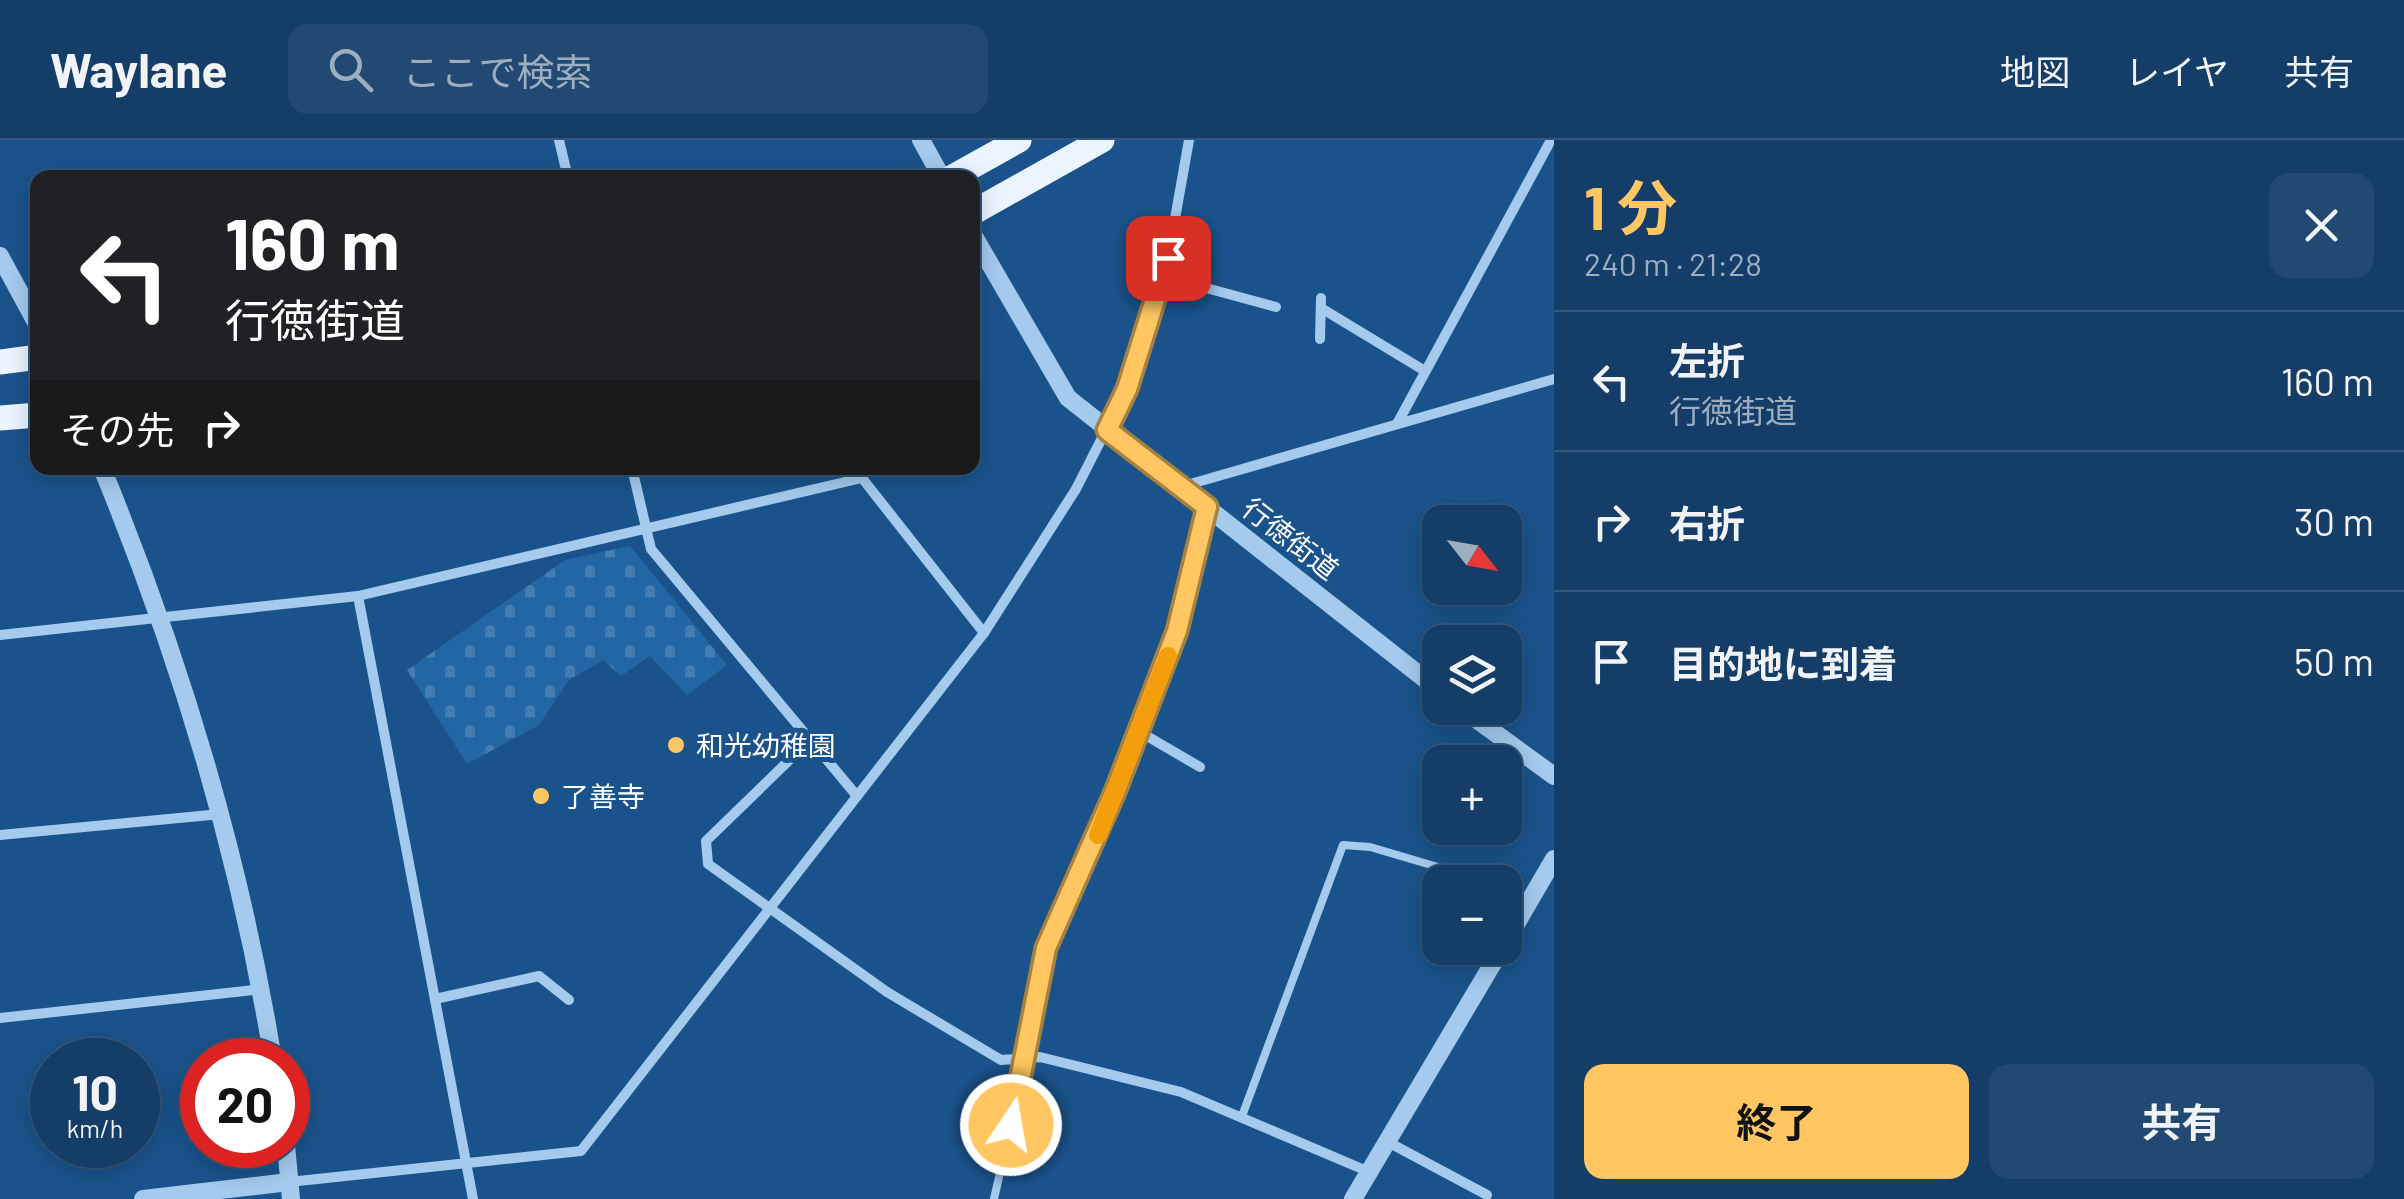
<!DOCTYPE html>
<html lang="ja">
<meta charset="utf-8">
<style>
:root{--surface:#143e68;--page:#214971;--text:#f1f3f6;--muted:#9daec0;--line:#33577c;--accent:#ffc661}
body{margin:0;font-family:Barlow,"Noto Sans JP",sans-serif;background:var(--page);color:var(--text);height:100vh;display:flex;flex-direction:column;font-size:38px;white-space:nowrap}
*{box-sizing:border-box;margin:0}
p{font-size:32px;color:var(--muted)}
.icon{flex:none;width:55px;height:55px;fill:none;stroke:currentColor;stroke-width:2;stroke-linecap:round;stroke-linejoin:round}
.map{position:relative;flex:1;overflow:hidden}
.side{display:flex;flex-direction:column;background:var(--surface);width:850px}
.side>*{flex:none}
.top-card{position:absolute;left:30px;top:30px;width:950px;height:305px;border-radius:20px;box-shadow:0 5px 25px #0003,0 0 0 2px var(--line);background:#202124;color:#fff;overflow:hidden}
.needle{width:65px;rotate:121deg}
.buttons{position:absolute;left:1422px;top:365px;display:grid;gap:20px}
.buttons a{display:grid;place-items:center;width:100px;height:100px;border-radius:20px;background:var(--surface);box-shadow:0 5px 25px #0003,0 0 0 2px var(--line);font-size:50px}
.speed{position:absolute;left:30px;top:898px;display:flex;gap:20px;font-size:50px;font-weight:700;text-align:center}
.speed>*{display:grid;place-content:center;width:130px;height:130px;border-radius:50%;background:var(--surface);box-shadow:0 5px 25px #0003,0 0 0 2px var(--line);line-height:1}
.speed small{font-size:25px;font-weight:400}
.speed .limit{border:15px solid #d22;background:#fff;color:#111}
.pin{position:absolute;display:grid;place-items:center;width:85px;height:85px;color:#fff;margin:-42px;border-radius:20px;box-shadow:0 5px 15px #0006}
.me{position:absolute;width:110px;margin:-55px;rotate:12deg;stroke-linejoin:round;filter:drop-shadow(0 0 8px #0008)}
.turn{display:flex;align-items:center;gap:35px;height:210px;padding:0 30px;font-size:45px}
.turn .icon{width:130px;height:130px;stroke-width:2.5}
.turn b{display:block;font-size:70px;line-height:85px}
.then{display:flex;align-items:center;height:95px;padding:0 30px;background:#0003;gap:20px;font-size:38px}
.round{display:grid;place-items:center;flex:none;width:105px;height:105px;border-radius:20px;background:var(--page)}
.head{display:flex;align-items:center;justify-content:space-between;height:170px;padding:0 30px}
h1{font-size:60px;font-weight:700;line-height:75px;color:var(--accent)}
.primary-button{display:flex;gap:20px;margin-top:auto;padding:20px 30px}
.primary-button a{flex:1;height:115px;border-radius:20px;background:var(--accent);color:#111;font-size:40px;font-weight:700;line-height:115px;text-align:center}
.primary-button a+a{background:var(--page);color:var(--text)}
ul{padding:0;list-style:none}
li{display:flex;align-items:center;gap:30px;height:140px;padding:0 30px;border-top:2px solid var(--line)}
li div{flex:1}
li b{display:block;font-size:38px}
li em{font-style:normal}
header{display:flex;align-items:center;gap:60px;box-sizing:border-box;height:140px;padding:0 50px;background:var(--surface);border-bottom:2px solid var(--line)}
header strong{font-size:48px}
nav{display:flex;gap:55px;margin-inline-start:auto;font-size:35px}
.search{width:700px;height:90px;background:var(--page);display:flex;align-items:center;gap:25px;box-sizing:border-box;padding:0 35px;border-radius:20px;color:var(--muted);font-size:38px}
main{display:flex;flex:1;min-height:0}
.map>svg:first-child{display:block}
.cemetery{fill:url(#cemetery-stones)}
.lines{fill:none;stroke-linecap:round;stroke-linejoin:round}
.service{stroke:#a4caed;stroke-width:8}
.minor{stroke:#a4caed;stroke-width:10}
.tertiary{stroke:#a4caed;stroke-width:18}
.primary{stroke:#ebf4ff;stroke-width:25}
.route-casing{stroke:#a6813f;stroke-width:25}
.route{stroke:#ffc661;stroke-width:18}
.slow{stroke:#f59e0b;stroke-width:18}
.poi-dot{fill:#ffc661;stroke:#1a538b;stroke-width:4}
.labels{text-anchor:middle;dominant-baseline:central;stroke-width:10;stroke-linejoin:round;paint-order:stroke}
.street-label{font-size:28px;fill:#fff;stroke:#1a538b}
.poi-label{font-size:28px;fill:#fff;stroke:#1a538b;text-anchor:start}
</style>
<header>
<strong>Waylane</strong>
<div class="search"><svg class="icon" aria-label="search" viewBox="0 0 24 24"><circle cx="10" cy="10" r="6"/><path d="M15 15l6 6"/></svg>ここで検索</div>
<nav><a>地図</a><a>レイヤ</a><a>共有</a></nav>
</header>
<main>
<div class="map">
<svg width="1554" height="1059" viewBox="0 0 1554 1059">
<defs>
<pattern id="cemetery-stones" width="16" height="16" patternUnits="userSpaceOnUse" patternTransform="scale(2.5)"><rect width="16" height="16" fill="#2366a4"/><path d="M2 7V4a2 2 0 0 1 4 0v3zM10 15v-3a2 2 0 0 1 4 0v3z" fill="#447db2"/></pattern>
</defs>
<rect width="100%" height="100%" fill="#1a538b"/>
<path class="cemetery" d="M630 406 727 525 687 555 650 516 621 536 603 520 569 540 539 585 467 624 407 530 565 420Z"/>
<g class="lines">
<g class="service">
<path d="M1505 752 1528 765"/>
<path d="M1242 976 1343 705 1370 707 1489 742"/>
<path d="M994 1059 1026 918"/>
</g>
<g class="minor">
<path d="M559 0 568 38"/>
<path d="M1162 136 1276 167"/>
<path d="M1321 168 1425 231"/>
<path d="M1320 199 1321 158"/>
<path d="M1397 284 1551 0"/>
<path d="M632 328 651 409 857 656"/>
<path d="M1180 347 1554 239"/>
<path d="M358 456 473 1059"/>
<path d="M0 495 358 456 862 338 984 493"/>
<path d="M1140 592 1200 627"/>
<path d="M810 600 706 701 708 724 887 852 1001 920 1040 917 1181 952 1367 1031"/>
<path d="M0 695 221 674"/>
<path d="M435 859 539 836 569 860"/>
<path d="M0 878 262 849"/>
<path d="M1026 918 1046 808 1103 682 1177 491 1207 368"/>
<path d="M1386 1001 1487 1055"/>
<path d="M289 1042 581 1011 984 493 1076 349 1127 249 1168 118 1189 0"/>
</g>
<g class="tertiary">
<path d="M921 0 942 38"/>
<path d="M972 93 1068 258 1440 551"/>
<path d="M0 116 38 186"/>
<path d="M102 328C181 520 240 715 273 920"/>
<path d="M1461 568 1554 636"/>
<path d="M1505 803 1554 719"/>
<path d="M286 1005 291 1059"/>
<path d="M143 1059 289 1042"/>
<path d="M1353 1059 1502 808"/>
</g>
<g class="primary">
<path d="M951 38 1019 0"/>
<path d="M972 73 1102 0"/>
<path d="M0 222 38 217"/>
<path d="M0 278 38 275"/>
</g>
</g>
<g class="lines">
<defs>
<path id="route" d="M1011 985 1046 808 1115 652 1177 491 1207 367 1107 290 1127 249 1168 118"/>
</defs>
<use href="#route" class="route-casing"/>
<use href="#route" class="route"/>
<path class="slow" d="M1098 695 1168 516"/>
</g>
<g class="poi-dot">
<circle cx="676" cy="605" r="10"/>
<circle cx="541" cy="656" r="10"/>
</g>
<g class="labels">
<g class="street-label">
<text transform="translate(1291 398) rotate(38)">行徳街道</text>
</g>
<g class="poi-label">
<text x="696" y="605">和光幼稚園</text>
<text x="561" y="656">了善寺</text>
</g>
</g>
</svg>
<div class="buttons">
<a><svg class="needle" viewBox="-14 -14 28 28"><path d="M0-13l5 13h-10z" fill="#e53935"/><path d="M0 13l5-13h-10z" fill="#9daec0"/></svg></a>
<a><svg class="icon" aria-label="layers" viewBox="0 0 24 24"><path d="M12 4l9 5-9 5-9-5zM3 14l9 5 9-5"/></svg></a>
<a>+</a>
<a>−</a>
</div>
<div class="speed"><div>10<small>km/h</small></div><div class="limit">20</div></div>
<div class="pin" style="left:1168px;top:118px;background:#d93025"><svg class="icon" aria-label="arrive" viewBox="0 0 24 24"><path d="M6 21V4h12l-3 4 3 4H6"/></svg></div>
<svg class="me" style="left:1011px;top:985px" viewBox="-20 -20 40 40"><circle r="17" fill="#ffc661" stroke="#fff" stroke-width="3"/><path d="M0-11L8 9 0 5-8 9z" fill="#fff"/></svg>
<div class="top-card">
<div class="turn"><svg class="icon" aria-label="left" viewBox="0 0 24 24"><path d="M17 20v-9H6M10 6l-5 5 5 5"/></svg><div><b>160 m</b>行徳街道</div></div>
<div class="then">その先<svg class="icon" aria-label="right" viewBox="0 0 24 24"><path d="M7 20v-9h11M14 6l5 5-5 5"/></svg></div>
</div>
</div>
<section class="side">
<div class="head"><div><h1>1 分</h1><p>240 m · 21:28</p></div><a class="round"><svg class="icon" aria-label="close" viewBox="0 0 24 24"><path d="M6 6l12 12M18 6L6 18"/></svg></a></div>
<ul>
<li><svg class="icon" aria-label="left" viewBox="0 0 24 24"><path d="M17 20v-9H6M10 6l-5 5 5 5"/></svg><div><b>左折</b><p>行徳街道</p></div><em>160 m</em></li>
<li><svg class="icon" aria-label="right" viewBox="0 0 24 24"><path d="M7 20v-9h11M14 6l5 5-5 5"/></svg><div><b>右折</b></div><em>30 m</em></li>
<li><svg class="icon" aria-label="arrive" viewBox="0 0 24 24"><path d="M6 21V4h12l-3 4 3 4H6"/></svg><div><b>目的地に到着</b></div><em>50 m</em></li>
</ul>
<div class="primary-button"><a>終了</a><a>共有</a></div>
</section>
</main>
